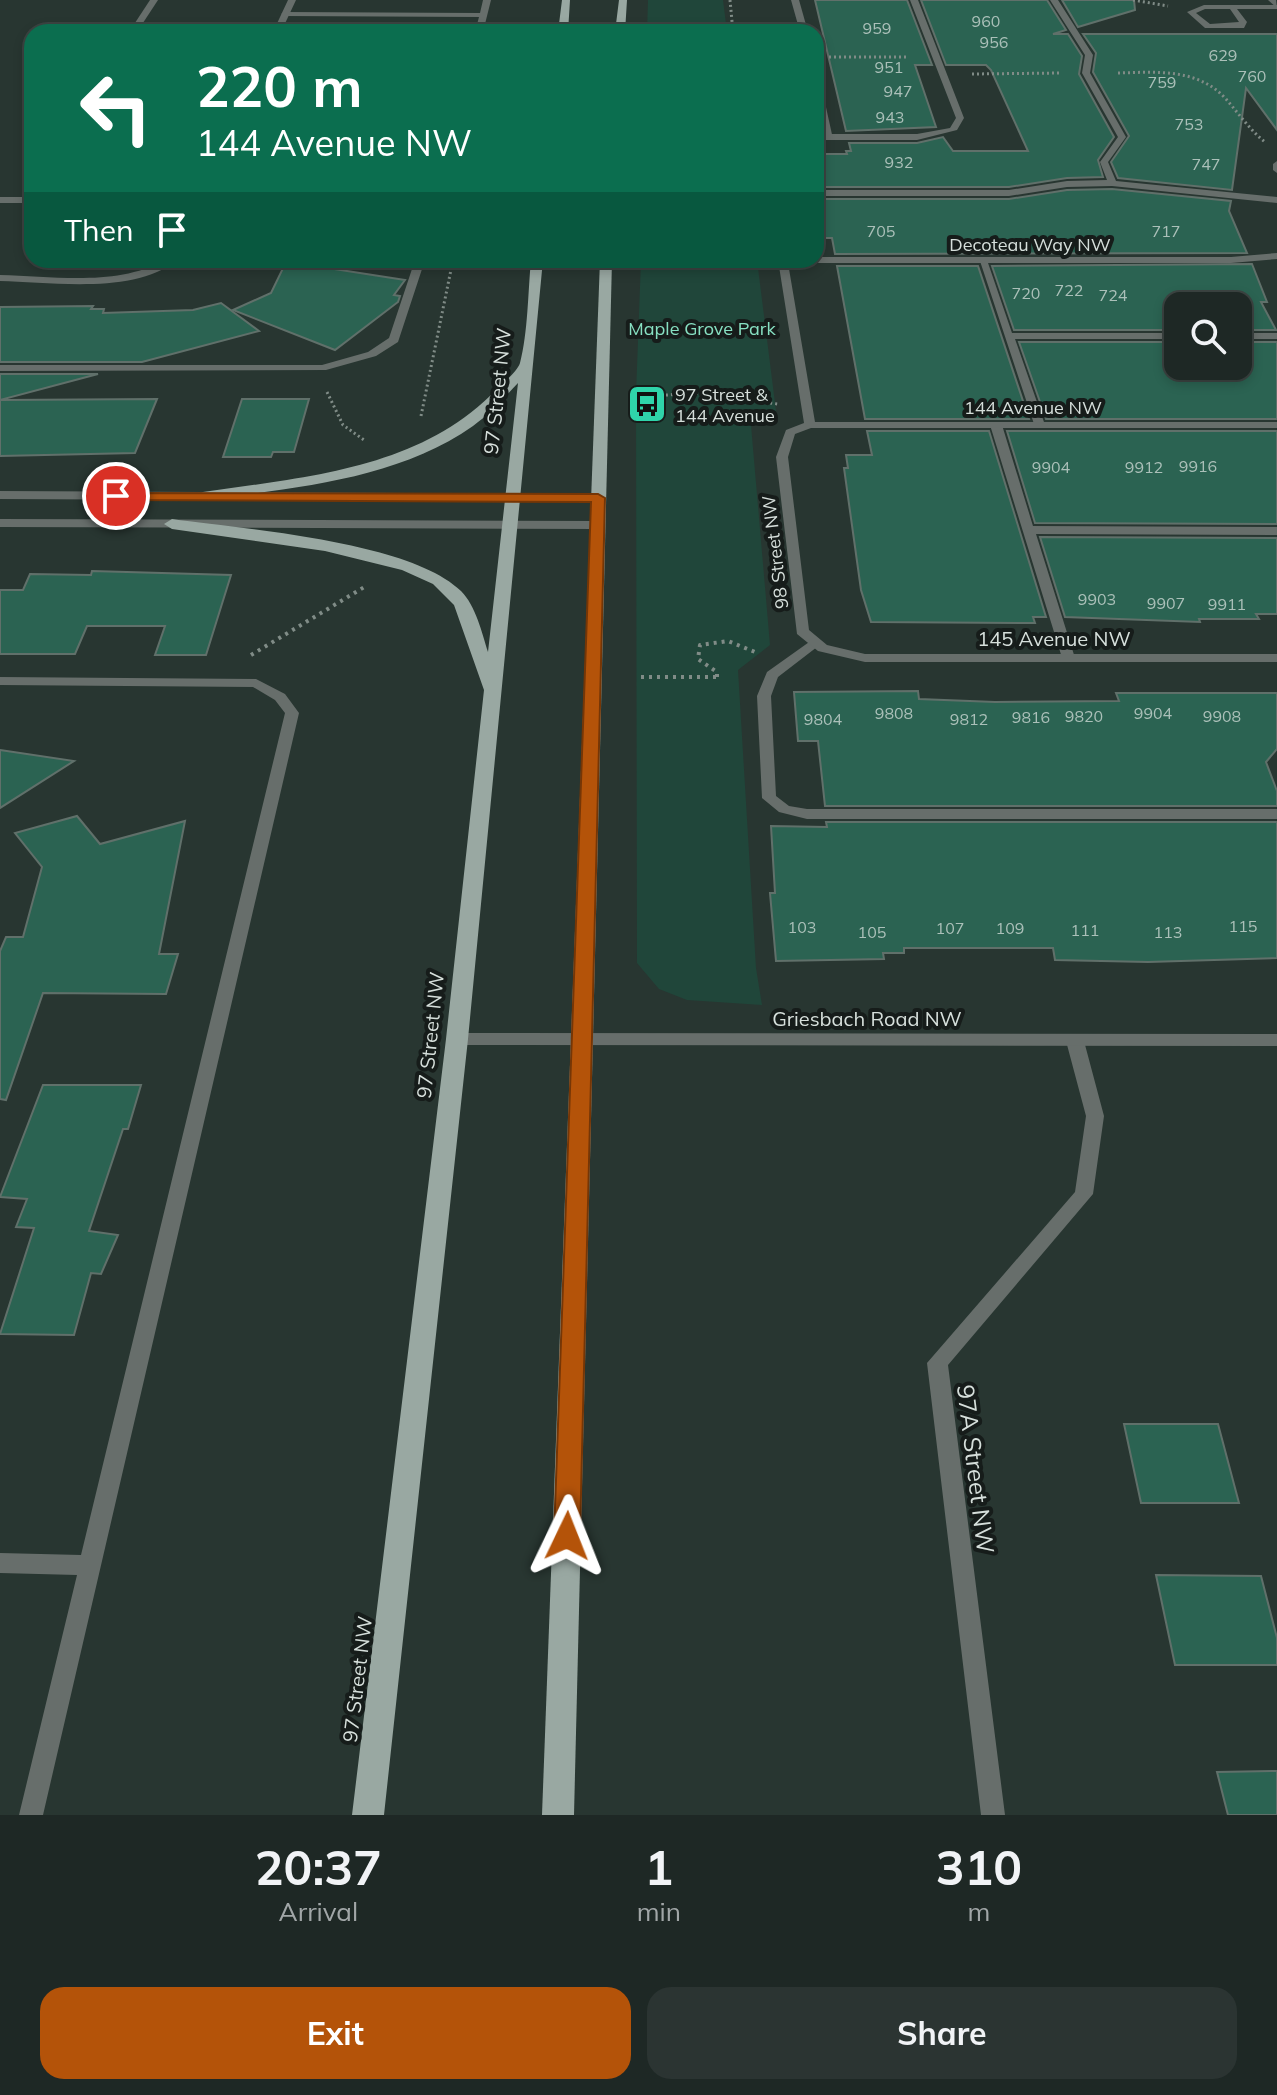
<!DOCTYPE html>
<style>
:root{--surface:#1e2825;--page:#2b3432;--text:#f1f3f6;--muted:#a1a6a7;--line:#3c4442;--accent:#b45309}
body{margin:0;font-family:Mulish,sans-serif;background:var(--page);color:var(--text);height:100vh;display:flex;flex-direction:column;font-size:30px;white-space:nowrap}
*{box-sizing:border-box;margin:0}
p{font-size:26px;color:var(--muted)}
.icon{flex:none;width:44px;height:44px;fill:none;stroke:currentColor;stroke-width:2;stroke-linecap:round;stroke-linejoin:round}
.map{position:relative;height:1815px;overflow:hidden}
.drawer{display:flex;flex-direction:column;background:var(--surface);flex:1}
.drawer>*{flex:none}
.banner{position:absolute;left:24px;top:24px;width:800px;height:244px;border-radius:24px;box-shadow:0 4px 12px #0003,0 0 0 2px var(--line);background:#0b6e4f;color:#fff;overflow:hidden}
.tools{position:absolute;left:1164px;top:292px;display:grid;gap:16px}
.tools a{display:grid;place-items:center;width:88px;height:88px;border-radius:16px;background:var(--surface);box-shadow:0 4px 12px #0003,0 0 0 2px var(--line);font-size:40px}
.pin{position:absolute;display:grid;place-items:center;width:68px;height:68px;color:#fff;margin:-34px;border:4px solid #fff;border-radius:50%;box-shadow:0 2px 8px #0007}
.me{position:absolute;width:88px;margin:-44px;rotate:2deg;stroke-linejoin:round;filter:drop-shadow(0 0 6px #0008)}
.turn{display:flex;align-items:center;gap:28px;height:168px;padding:0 40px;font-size:36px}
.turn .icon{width:104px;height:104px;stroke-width:2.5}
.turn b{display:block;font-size:56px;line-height:68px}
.then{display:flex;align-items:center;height:76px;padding:0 40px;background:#0003;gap:16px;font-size:30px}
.eta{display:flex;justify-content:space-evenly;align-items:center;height:136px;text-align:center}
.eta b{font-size:48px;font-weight:700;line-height:56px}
.cta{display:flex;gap:16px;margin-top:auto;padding:16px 40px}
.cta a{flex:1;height:92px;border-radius:24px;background:var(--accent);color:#fff;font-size:32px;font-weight:700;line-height:92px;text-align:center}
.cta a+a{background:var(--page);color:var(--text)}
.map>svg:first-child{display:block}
.green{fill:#20463a}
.building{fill:#2b6352;stroke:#60706a;stroke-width:2}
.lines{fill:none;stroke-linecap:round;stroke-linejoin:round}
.path-far1{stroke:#808c87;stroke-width:3;stroke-dasharray:2 3;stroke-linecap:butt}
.path{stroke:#808c87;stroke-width:4;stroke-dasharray:3 5;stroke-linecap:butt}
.service{fill:#676e6b;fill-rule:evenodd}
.minor{fill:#676e6b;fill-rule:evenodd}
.tertiary{fill:#676e6b;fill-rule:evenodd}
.primary{fill:#99a8a2;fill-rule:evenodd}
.route{fill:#b45309;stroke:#753606;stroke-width:2}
.labels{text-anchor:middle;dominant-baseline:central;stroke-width:8;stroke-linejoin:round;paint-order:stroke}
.number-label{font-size:16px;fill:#abc0b9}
.far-street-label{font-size:18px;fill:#d6dfdb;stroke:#161c1a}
.far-park-label{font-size:18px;fill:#87e0c2;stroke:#161c1a}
.far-poi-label{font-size:18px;fill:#d6dfdb;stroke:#161c1a;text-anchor:start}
.street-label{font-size:20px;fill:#d6dfdb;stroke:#161c1a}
.near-street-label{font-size:24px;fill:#d6dfdb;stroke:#161c1a}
</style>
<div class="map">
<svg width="1277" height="1815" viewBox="0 0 1277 1815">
<rect width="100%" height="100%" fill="#283631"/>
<g class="green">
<path d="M648 0H723L727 32H647Z"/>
<path d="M641 260H757L776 411 751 425 770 645 738 670 756 968 762 1005 687 1000 659 989 637 963 636 394Z"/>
</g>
<g class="building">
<path d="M815 0H907L932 65H915L936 127 846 131Z"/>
<path d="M921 0H1047L1066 30 1053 34H1068L1082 56 1079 74 1114 137 1098 160 1103 177 1067 178 1009 187H816V154H847L846 151H851L849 143H917L943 137 953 151H1028L991 70 986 65H946Z"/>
<path d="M1062 0H1134L1135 10 1078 27Z"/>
<path d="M1083 34H1277V130L1246 88 1232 190 1118 178 1111 162 1129 136 1093 72 1096 53Z"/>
<path d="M1112 189 1231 201 1229 211 1247 253 835 254 832 238H821L816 210V199H1009L1067 190Z"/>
<path d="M287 260H338L334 269 405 280 394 295 400 296 398 302 335 350 233 310 271 293Z"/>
<path d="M1252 264 1267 302H1261L1276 330H1238V306H1178V330H1014L992 266Z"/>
<path d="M837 266H978L1029 419H865Z"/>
<path d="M221 303 259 331 142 362H0V307L93 306 91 309H104L103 313 193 310Z"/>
<path d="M1019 342H1178V366H1238V342H1277V419H1046Z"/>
<path d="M0 374H98L0 400Z"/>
<path d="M157 399 135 453 0 456V400Z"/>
<path d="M242 399H309L294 452H273L271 457H223Z"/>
<path d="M867 431H989L1046 617H1033L1035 623 871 622 861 590 844 468H848L846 455H872Z"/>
<path d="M1007 431H1277V524L1035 523Z"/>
<path d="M1040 537 1277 538V614H1256L1259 619H1199L1200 622 1065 617Z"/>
<path d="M92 571 231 575 206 655H155L165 626H87L75 654H0V590H23L30 574 91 575Z"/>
<path d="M918 691 919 699 995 702 1119 701 1116 693H1277V749L1266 762 1277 791V806H825L818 741H798L794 692Z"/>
<path d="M0 750 74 761 0 808Z"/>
<path d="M77 816 100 844 185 821 159 954H178L166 994 43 993 6 1100 0 1099V951L6 937H23L42 867 15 833Z"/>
<path d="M826 822H1277V958L1148 962 1055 960 1053 948H904V953H883L884 959 776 961 770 893H775L771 826 827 827Z"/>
<path d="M43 1085H141L128 1129H123L89 1231 118 1235 101 1274 91 1273 74 1335 0 1334 34 1228 16 1227 27 1199 0 1197Z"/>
<path d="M1124 1424H1218L1239 1503H1141Z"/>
<path d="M1156 1575 1261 1576 1277 1638V1665H1175Z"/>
<path d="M1277 1771V1815H1228L1217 1772Z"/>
</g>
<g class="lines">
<g class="path-far1">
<path d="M730 0 733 32"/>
<path d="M1133 0 1168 6"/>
<path d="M829 57H907"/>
<path d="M1118 73C1157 72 1198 68 1226 99 1239 114 1250 130 1265 142"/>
<path d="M972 74 1062 73"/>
<path d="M327 392 343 425 364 440"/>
<path d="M641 397 693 393 778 404"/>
<path d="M421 416 453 260"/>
</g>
<g class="path">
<path d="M251 655 366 586"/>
<path d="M641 677H717"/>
<path d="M717 677V672L698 659 700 645 728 641 755 652"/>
</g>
<g class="service">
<path d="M150 0H158L137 32H129Z"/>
<path d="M483 0H491L483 32H475L479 17 285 16 281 14 285 12 480 13Z"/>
<path d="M791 0H799L808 32H800Z"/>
<path d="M1050 0H1058L1093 55 1090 73 1126 137 1108 162 1116 181 1277 197V203L1112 186 1067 187 1009 196H816V190H1009L1067 181 1107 180 1100 162 1118 137 1082 73 1085 55Z"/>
<path d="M1268 0H1276L1277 8Z"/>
<path d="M816 78 820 80 833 139 826 137 816 96Z"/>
<rect x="0" y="197" width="32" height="6"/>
<path d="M979 258 987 260 1012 333H1178V339H1015L1045 425 1035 427Z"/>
<path d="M415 260H425L398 342 376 356 326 370 0 371V365H322L368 352 389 338Z"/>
<rect x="1238" y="333" width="39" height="6"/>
<path d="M996 422 1002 425 1033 526 1277 527V535L1036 534 1075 658 1068 662 1063 661 990 425Z"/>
<path d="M812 640 819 644 817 647 778 677 771 696 776 796 789 806 807 809H1277V819H807L779 812 762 798 757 696 767 672Z"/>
<path d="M0 677 256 679 285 694 299 713 43 1815H19L77 1575 0 1573V1553L81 1555 285 713 275 700 253 687 0 685Z"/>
</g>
<g class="minor">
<path d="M288 0H296L281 32H273Z"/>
<path d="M910 0H918L964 118 957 130 917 140H816V134H917L950 128 956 118Z"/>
<path d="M1204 5H1277V9H1237L1247 22 1244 28H1205L1187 12ZM1205 9H1230L1239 22 1210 24 1196 13Z"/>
<path d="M1277 161V173L1273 170V164Z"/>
<path d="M1277 253V259L1231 263H788L815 422H1277V428H811L795 434 788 457 809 630 827 645 865 654H1277V662H865L818 651 797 634 776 457 786 430 804 423 778 260H816V257H1231Z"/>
<path d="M165 260H177C135 295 51 282 0 281V275C54 276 116 287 165 260Z"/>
<path d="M1075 1035 1081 1037 1084 1041 1104 1116 1093 1194 948 1365 1005 1815H981L927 1363 1075 1192 1086 1116 1066 1041 1069 1037Z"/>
</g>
<g class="tertiary">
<path d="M0 491 598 494 604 498 598 502 0 499Z"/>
<path d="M0 519 597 521 603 525 597 529 0 527Z"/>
<path d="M457 1033 1277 1034V1046L457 1045 451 1043 448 1039 451 1035Z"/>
</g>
<g class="primary">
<path d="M562 0H570L568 32H558Z"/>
<path d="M619 0H627L625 32H615Z"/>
<path d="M531 260H543L468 1039 384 1815H352L446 1039 484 690 454 605 433 584 402 570 325 551 172 529 164 524 172 519C244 529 410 541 461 591 476 606 482 633 488 652L518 383C504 398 490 414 473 426 396 480 294 488 203 500L196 496 203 492C306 477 420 469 496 390 503 383 517 372 520 363 528 333 528 291 531 260Z"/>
<path d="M600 260H612L574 1815H542Z"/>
</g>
</g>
<path class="route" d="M111 493 598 494 605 498 580 1536 576 1544 567 1547 558 1544 554 1536 591 502 116 500 109 496Z"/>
<defs>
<symbol id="bus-square" viewBox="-11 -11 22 22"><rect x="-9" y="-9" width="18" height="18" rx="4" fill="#2fd4aa" stroke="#161c1a"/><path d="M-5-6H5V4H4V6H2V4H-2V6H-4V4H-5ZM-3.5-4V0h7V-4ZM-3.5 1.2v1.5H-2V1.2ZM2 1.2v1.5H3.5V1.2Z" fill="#111"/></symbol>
</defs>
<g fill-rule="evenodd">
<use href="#bus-square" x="625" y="382" width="44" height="44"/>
</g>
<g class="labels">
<g class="number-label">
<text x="986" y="21">960</text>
<text x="877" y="28">959</text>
<text x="994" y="42">956</text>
<text x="1223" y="55">629</text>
<text x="889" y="67">951</text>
<text x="1252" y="76">760</text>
<text x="1162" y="82">759</text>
<text x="898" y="91">947</text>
<text x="890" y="117">943</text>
<text x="1189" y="124">753</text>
<text x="899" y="162">932</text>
<text x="1206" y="164">747</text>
<text x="881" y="231">705</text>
<text x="1166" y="231">717</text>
<text x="1069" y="290">722</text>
<text x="1026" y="293">720</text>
<text x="1113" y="295">724</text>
<text x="1198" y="466">9916</text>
<text x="1051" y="467">9904</text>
<text x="1144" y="467">9912</text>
<text x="1097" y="599">9903</text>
<text x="1166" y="603">9907</text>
<text x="1227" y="604">9911</text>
<text x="894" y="713">9808</text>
<text x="1153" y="713">9904</text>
<text x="1084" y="716">9820</text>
<text x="1222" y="716">9908</text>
<text x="1031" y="717">9816</text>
<text x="823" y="719">9804</text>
<text x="969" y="719">9812</text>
<text x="1243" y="926">115</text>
<text x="802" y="927">103</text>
<text x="950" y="928">107</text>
<text x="1010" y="928">109</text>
<text x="1085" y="930">111</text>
<text x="872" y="932">105</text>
<text x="1168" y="932">113</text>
</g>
<g class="far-street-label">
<text x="1030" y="244">Decoteau Way NW</text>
<text x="1033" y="407">144 Avenue NW</text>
<text transform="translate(775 552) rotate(-97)">98 Street NW</text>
</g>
<g class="far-park-label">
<text x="702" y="328">Maple Grove Park</text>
</g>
<g class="far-poi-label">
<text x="675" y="394">97 Street &amp;<tspan x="675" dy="21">144 Avenue</tspan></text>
</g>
<g class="street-label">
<text transform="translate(497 391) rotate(-84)">97 Street NW</text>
<text x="1054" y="638">145 Avenue NW</text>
<text x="867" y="1018">Griesbach Road NW</text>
<text transform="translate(430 1035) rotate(-84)">97 Street NW</text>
<text transform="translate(357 1679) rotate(-83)">97 Street NW</text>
</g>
<g class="near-street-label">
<text transform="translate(976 1469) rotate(83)">97A Street NW</text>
</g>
</g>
</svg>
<div class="tools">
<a><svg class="icon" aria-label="search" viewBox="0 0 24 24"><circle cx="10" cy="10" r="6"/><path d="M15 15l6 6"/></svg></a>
</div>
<div class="pin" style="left:116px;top:496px;background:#d93025"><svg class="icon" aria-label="arrive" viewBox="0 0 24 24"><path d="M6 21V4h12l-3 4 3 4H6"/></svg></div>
<svg class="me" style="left:567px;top:1536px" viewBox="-20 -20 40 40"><path d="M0-17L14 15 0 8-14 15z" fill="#b45309" stroke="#fff" stroke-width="4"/></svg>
<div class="banner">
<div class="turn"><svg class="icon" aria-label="left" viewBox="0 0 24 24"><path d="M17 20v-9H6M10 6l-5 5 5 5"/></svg><div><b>220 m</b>144 Avenue NW</div></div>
<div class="then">Then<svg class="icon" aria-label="arrive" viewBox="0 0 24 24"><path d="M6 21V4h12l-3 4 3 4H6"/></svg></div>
</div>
</div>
<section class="drawer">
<div class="eta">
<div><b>20:37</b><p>Arrival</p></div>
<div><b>1</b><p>min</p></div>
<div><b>310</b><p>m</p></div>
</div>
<div class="cta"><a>Exit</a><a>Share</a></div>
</section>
